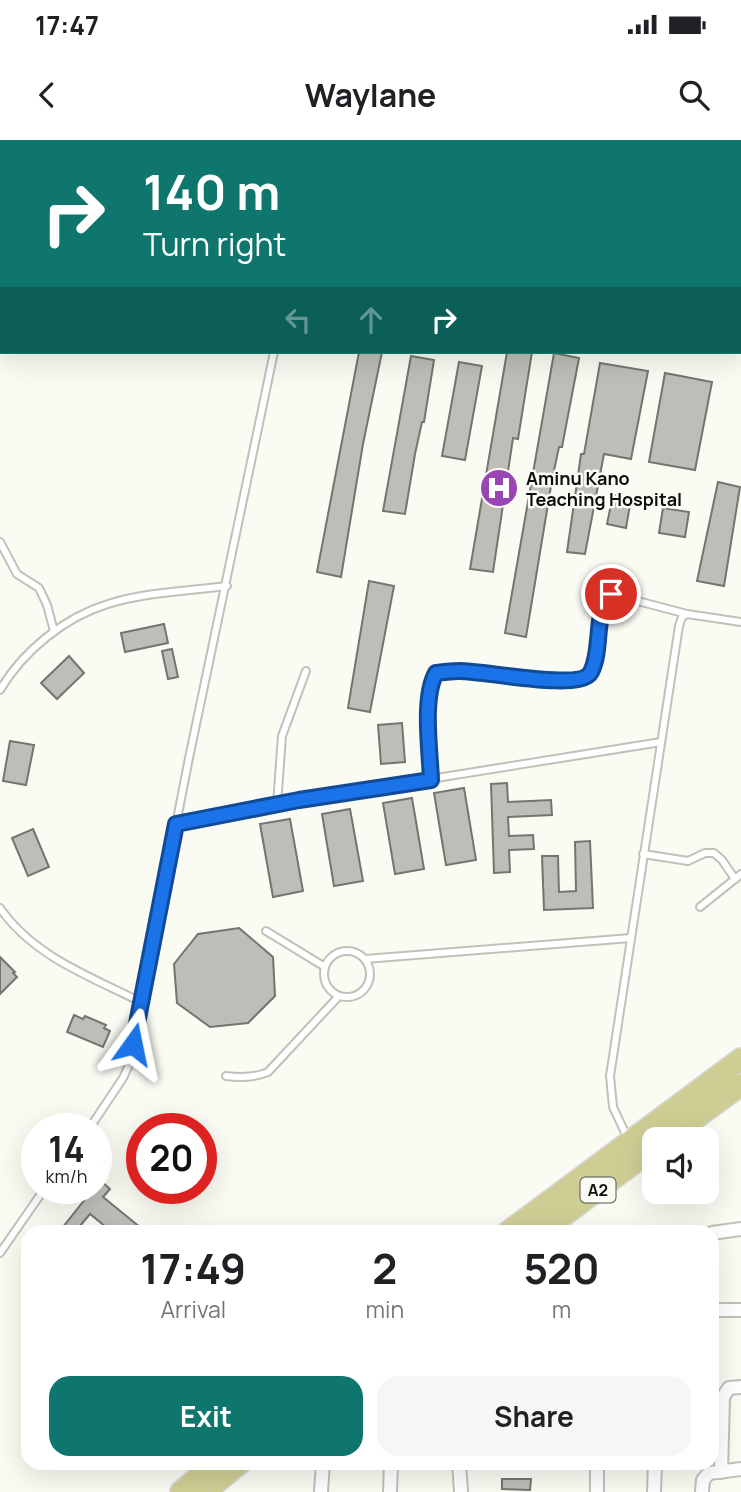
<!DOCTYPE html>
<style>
:root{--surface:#fff;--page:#f6f6f6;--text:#202124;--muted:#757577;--accent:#0f766e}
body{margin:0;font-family:Manrope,sans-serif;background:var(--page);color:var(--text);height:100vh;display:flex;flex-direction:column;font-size:26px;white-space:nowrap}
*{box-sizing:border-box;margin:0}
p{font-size:23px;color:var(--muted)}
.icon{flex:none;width:38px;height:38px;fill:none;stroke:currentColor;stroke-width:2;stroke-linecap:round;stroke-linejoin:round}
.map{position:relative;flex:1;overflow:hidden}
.drawer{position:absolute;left:21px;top:1085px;width:698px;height:245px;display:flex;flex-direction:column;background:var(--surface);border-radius:21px;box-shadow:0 7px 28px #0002}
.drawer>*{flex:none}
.hud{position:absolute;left:0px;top:0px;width:742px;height:214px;box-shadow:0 7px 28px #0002;background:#0f766e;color:#fff;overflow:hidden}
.buttons{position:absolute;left:642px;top:987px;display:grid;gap:14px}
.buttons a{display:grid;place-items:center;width:77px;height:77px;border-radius:14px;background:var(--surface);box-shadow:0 7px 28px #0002;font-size:35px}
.speed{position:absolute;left:21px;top:973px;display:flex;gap:14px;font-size:35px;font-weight:700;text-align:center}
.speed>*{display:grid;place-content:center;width:91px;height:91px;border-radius:50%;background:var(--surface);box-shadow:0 7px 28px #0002;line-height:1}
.speed small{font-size:18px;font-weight:400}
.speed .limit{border:10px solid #d22;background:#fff;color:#111}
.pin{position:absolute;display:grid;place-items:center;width:60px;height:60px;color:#fff;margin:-30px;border:4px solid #fff;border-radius:50%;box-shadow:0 2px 7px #0007}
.me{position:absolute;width:77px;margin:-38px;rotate:12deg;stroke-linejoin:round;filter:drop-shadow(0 0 5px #0008)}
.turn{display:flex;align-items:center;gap:24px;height:147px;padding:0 28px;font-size:32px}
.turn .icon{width:91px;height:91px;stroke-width:2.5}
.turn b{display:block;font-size:49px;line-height:60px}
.lanes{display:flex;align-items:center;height:66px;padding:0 28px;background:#0003;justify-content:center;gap:35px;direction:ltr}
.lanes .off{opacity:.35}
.eta{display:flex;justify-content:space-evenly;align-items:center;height:119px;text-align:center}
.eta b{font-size:42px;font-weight:700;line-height:49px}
.primary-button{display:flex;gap:14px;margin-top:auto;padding:14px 28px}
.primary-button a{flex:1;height:80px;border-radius:21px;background:var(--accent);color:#fff;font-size:28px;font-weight:700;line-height:80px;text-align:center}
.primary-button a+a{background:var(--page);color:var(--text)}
.status{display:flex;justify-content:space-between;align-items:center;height:49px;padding:0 35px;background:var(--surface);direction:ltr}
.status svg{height:19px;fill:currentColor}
header{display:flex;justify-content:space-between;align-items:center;height:91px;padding:0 28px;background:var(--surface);font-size:32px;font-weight:700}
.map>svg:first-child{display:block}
.building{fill:#bebeb8;stroke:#75756f;stroke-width:2}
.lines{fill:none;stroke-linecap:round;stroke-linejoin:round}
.service-casing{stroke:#c1c1ba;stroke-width:10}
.minor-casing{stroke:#c1c1ba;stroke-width:16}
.trunk-casing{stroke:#d8d8d8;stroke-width:24}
.service{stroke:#fff;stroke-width:6}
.minor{stroke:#fff;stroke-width:12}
.trunk{stroke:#cece94;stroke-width:21}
.route-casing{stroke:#114b97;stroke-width:18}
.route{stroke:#1a73e8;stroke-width:12}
.labels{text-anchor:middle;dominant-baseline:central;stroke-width:5;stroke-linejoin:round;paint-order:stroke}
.shield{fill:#fafbf3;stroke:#555551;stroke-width:2}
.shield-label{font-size:16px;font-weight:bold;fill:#0e0e0c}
.poi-label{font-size:18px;font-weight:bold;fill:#0e0e0c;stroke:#fafbf3;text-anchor:start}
</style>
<div class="status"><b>17:47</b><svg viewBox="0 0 49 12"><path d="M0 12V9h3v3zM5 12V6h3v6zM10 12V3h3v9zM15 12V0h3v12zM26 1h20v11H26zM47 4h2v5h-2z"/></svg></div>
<header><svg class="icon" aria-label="back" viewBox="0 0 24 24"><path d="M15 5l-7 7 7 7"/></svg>Waylane<svg class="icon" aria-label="search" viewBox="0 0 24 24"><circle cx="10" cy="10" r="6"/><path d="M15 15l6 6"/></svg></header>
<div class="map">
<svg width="741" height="1352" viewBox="0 0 741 1352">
<rect width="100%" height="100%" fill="#fafbf3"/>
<g class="building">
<path d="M359 212H382L363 304 341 437 317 432Z"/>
<path d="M507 212H532L518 299 513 298 493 432 470 429Z"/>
<path d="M554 213 579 218 562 307H559L552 340 526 497 505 493Z"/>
<path d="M411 216 434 220 424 282H422L415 314 405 374 383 371Z"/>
<path d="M459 222 482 226 465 320 442 316Z"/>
<path d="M600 223 648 231 631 319 604 314 585 414 567 412 581 314H584Z"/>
<path d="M665 233 712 242 695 330 649 322Z"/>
<path d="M718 342 740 347 724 446 697 441Z"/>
<path d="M613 355 631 359 626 388 607 384Z"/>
<path d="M663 368 689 372 685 397 659 393Z"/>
<path d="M369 441 394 446 370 572 348 568Z"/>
<path d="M164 484 168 503 125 512 121 493Z"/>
<path d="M172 509 178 537 168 539 162 511Z"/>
<path d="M69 516 84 533 57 559 41 543Z"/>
<path d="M402 583 405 622 381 624 378 585Z"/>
<path d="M10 601 34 605 26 645 3 641Z"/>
<path d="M507 643 508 662 551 660 552 675 508 677 509 696 533 695 534 709 509 710 510 732 494 733 491 644Z"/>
<path d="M464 648 476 720 446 725 434 653Z"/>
<path d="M412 658 424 729 395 734 383 663Z"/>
<path d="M350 669 363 741 334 746 322 674Z"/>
<path d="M290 679 303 751 273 757 260 684Z"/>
<path d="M33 689 49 727 28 736 12 698Z"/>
<path d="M590 701 593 768 544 770 542 716H558L559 752 576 751 575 702Z"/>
<path d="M239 788 273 817 275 856 248 883 210 887 177 863 174 824 198 794Z"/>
<path d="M0 817 15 832 13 833 17 837 0 854Z"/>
<path d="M74 875 83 879 85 876 106 885 104 888 110 891 103 907 67 892Z"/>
<path d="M100 1040 110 1049 103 1057 146 1092H112L90 1074 75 1092H59L94 1048H96Z"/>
<path d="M502 1339H531L530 1350 502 1349Z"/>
</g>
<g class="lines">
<defs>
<g id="service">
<path d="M101 2V0"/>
<path d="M376 2 378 0"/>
<path d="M706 2V0"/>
<path d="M0 48 2 49"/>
<path d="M0 143H2"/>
<path d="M0 162 2 161"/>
<path d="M0 402 17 434 39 448 47 465 54 491"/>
<path d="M0 550C23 511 65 477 108 464 146 452 188 451 227 446"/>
<path d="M431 640C430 611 422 558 437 533 444 532 451 531 458 531 482 530 581 552 591 532 603 508 593 474 611 454L687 474"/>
<path d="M277 664 282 596 306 531"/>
<path d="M176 684 299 660 661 602"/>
<path d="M643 714 688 721 705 713H714L722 720 735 739 741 734"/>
<path d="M700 767 735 739"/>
<path d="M0 768C33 816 91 837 141 862"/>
<path d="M266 791 325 827"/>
<circle cx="347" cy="834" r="23"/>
<path d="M365 819 631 798"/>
<path d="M226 936C241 938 254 938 268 932L339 856"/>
<path d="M89 989 123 938 129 925 189 618 274 212"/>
<path d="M627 997 613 967 610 936 679 486 682 477 687 474 741 482"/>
<path d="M0 1113 45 1048"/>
</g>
<g id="minor">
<path d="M712 1093 741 1089"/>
<path d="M712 1170H741"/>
<path d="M459 1323 461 1352"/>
<path d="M597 1323V1352"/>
<path d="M721 1332 723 1257 729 1248 741 1247"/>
<path d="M321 1352 323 1323"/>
<path d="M390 1352 391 1323"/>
<path d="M654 1352 655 1323"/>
<path d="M702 1352 703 1340 709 1333 741 1329"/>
</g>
<g id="trunk">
<path d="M667 999 741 945"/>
<path d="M508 1092 741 919"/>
<path d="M541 1092 654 1008"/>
<path d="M181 1352 215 1323"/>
<path d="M205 1352 240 1323"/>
</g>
</defs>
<use href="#service" class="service-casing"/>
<use href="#minor" class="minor-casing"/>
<use href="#trunk" class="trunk-casing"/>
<use href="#service" class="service"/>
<use href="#minor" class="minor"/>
<use href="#trunk" class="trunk"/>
</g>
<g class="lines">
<defs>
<path id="route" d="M133 904 176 684 299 660 431 640C430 611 422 558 436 533 444 532 451 531 458 531 482 530 581 552 591 532 603 508 593 474 611 454"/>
</defs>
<use href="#route" class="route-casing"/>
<use href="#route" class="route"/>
</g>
<defs>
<symbol id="hospital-disc" viewBox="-11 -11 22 22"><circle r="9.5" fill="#9945b3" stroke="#fafbf3"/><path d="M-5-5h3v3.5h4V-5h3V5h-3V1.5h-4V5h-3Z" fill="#fff"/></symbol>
</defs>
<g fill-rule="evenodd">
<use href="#hospital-disc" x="477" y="326" width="44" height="44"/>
</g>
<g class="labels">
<rect class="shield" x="580.5" y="1037.5" width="35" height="25" rx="5"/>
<g class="shield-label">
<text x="598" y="1050">A2</text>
</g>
<g class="poi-label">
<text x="526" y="338">Aminu Kano<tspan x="526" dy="21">Teaching Hospital</tspan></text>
</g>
</g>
</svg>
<div class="buttons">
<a><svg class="icon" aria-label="sound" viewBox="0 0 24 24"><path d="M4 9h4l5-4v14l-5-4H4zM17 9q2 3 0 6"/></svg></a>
</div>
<div class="speed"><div>14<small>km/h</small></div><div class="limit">20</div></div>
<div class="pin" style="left:611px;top:454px;background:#d93025"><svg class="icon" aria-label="arrive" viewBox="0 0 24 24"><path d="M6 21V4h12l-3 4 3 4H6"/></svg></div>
<svg class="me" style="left:133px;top:904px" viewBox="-20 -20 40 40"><path d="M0-17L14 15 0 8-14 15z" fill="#1a73e8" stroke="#fff" stroke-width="4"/></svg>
<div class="hud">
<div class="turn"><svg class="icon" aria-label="right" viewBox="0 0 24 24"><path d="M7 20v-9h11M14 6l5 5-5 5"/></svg><div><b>140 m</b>Turn right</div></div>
<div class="lanes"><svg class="icon off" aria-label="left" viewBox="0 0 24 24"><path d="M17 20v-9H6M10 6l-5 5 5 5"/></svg><svg class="icon off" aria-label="ahead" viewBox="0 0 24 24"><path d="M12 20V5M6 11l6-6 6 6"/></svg><svg class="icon" aria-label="right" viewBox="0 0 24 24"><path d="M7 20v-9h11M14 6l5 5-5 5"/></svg></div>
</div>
<section class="drawer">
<div class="eta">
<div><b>17:49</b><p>Arrival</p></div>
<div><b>2</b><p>min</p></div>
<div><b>520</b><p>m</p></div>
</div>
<div class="primary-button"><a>Exit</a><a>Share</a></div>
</section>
</div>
